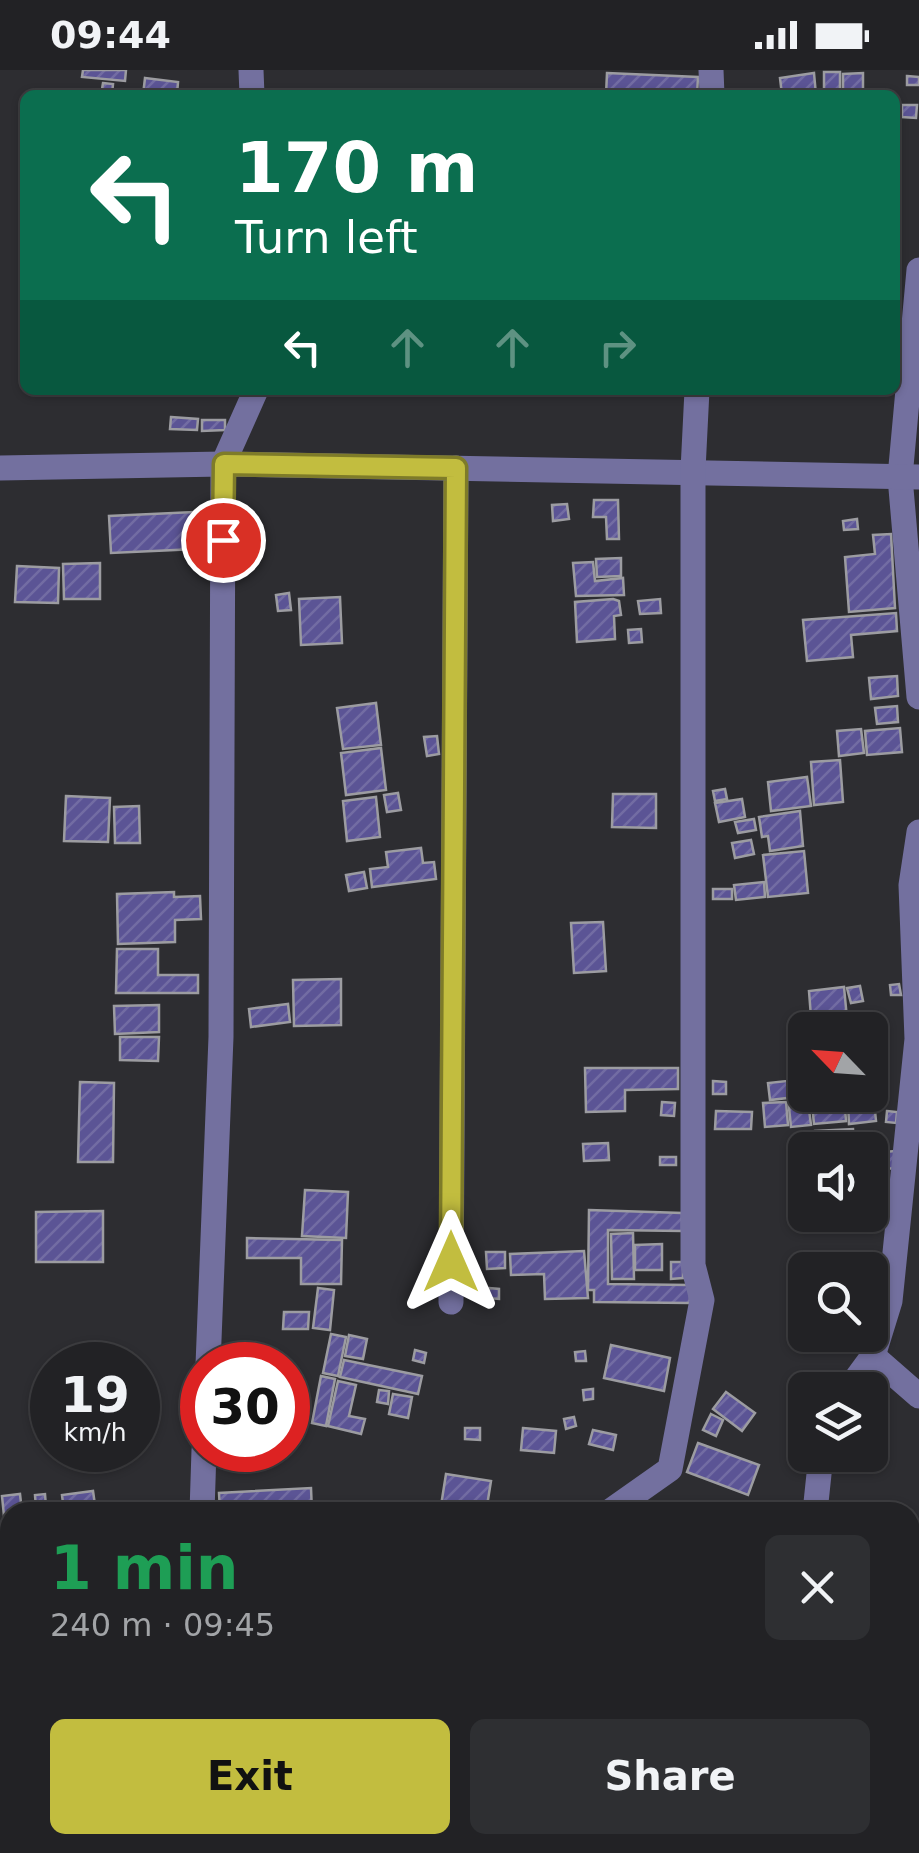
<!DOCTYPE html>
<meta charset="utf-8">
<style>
:root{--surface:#222225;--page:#2e2f32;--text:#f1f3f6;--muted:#a2a4a7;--line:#3f3f42;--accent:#c2bd3f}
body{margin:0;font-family:"DejaVu Sans",sans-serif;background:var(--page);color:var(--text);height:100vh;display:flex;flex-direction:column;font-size:38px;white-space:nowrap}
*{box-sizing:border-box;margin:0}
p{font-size:32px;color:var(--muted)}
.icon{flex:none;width:55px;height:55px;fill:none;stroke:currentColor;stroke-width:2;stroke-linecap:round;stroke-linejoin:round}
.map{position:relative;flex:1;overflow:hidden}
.side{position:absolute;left:0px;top:1432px;width:920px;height:352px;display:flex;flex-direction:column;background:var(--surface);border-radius:30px 30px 0 0;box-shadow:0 2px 8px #0004,0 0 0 2px var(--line)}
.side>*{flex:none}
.guide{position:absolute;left:20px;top:20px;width:880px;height:305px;border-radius:15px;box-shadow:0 2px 8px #0004,0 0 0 2px var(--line);background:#0b6e4f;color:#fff;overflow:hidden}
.needle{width:65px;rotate:295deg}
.controls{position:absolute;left:788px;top:942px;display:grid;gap:20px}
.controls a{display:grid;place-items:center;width:100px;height:100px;border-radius:15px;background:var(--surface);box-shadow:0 2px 8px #0004,0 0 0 2px var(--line);font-size:50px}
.speed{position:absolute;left:30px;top:1272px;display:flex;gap:20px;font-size:50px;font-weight:700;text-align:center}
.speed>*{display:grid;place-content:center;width:130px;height:130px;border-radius:50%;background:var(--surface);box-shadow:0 2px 8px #0004,0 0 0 2px var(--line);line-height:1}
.speed small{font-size:25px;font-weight:400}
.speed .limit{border:15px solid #d22;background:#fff;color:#111}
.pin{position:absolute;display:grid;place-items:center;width:85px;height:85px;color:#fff;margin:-42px;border:5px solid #fff;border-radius:50%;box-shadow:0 2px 10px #0007}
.me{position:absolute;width:110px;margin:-55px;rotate:0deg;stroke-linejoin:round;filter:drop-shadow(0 0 8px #0008)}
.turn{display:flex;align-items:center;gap:35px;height:210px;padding:0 50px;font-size:45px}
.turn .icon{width:130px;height:130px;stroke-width:2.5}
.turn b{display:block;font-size:70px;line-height:85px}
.lanes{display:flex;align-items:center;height:95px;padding:0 50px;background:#0003;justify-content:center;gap:50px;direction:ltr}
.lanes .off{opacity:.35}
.round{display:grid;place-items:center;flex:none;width:105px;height:105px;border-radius:15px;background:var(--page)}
.overview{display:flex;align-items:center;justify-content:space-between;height:170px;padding:0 50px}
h1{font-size:60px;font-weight:600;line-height:75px;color:#1e9e55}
.button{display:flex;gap:20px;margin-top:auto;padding:20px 50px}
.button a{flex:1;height:115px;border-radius:15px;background:var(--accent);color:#111;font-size:40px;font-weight:600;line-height:115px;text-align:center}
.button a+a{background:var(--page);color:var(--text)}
.status{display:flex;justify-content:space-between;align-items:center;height:70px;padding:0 50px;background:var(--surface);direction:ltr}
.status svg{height:28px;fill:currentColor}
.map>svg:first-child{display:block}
.building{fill:url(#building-hatch);stroke:#9c9ca1;stroke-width:2.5}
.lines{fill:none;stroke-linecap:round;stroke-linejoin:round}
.minor{stroke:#73709f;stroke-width:25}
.route-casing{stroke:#7e7b29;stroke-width:25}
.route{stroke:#c2bd3f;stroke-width:18}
</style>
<div class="status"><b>09:44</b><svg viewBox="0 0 49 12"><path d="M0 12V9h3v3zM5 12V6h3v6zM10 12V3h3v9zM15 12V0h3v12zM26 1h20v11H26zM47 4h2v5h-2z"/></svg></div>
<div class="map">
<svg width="919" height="1783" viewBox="0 0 919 1783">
<defs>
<pattern id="building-hatch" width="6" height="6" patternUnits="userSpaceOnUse" patternTransform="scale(2.5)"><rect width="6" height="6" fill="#5b5495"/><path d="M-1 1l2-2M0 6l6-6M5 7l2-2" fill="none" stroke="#726ca3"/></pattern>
</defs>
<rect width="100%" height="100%" fill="#2d2d31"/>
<g class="building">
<path d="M83 0H126L125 11 82 7Z"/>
<rect x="824" y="2" width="16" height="23"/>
<path d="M607 3 698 7 697 25H606Z"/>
<path d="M814 3 816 25H782L780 8Z"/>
<path d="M863 3V25H843V4Z"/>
<path d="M907 6 919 7V15H907Z"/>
<path d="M145 8 178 12 177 25H143Z"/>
<path d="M103 13 113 14 112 25H101Z"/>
<path d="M902 35H917L916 48 902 47Z"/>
<path d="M171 347 198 349 197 360 170 359Z"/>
<path d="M202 350H225V360L202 361Z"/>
<path d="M594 430H618L619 469H607L606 447H593Z"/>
<path d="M567 434 569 449 553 451 552 435Z"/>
<path d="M194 442 196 479 111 483 109 446Z"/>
<path d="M857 449 858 459 844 460 843 451Z"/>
<path d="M891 464 895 538 849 542 845 487 875 484 873 465Z"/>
<path d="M621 488V506L597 507 596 489Z"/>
<path d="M593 492 595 511 623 508 624 525 576 526 573 493Z"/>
<path d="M100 493V529H64L63 494Z"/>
<path d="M17 496 59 498 58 533 15 532Z"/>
<path d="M289 523 291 540 278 541 276 525Z"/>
<path d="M340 527 342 573 301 575 299 529Z"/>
<path d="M613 529 619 531 621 545 614 546 615 569 577 572 575 532Z"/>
<path d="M660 529 661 543 640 544 638 531Z"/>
<path d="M896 543 897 561 851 565 853 587 807 591 803 550Z"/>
<path d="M641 559 642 572 629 573 628 560Z"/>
<path d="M897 606 898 626 871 629 869 608Z"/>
<path d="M376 633 381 675 343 679 337 638Z"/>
<path d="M897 636 898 652 877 654 875 638Z"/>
<path d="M900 658 902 682 867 685 865 661Z"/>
<path d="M861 659 864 683 839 686 837 661Z"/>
<path d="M437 666 439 684 427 686 424 667Z"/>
<path d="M381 678 386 720 346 725 341 683Z"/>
<path d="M840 690 843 732 814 735 811 692Z"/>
<path d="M807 707 811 736 771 741 768 712Z"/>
<path d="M725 719 727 729 715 731 713 721Z"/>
<path d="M398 723 401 740 387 742 384 725Z"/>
<path d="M613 724H656V758L612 757Z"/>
<path d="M66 726 110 728 108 772 64 771Z"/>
<path d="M376 727 380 767 347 771 343 731Z"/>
<path d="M742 729 745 747 719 752 715 733Z"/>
<path d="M139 736 140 773H115L114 737Z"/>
<path d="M800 741 803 776 770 781 768 766 762 767 759 747Z"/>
<path d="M754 749 756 760 738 763 735 752Z"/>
<path d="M751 770 754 784 735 788 732 773Z"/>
<path d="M421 778 423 793 434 792 436 809 372 817 370 799 388 797 386 782Z"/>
<path d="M804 781 808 823 768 827 763 785Z"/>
<path d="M364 802 367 818 349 821 346 805Z"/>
<path d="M764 812 765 827 736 830 734 815Z"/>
<rect x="713" y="819" width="19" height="10"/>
<path d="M174 822V827L200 826 201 849 175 850V872L118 874 117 824Z"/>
<path d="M603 852 606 901 574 903 571 853Z"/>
<path d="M117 879H158V905H198V923H116Z"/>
<path d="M341 909V955L294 956 293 910Z"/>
<path d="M899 914 901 925H891L890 915Z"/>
<path d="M860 916 863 931 851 933 847 918Z"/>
<path d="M844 917 848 959 812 960 809 921Z"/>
<path d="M288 934 290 952 251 957 249 939Z"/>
<path d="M159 935V962L115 964 114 936Z"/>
<path d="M120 967H159L158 991 120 990Z"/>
<path d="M585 998H678V1019L625 1020V1041L586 1042Z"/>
<path d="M805 1009 811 1055 791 1057 788 1028 770 1030 768 1013Z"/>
<path d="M713 1011 726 1012V1024H713Z"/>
<path d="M80 1012 114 1013 113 1092H78Z"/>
<path d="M811 1025H844L846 1051 814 1054Z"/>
<path d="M874 1031 876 1051 849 1054 848 1033Z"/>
<path d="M662 1032 675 1033 674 1046 661 1045Z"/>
<path d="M786 1032 788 1055 765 1057 763 1033Z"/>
<path d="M716 1041 752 1042 751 1059H715Z"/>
<path d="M887 1041 897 1042 896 1053 886 1052Z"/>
<path d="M853 1059 854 1079 881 1077 882 1098 870 1099V1080H814L815 1061Z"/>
<path d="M608 1073 609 1090 584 1091 583 1074Z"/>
<path d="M895 1081 896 1098 885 1099 884 1082Z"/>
<rect x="660" y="1087" width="16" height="8"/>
<path d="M305 1120 348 1122 346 1168 302 1166Z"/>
<path d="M589 1140 682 1143V1161L608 1160V1214L690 1215V1233L594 1232V1220H588Z"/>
<path d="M103 1141V1192H36V1142Z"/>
<path d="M633 1163 634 1209H612L611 1164Z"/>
<path d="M247 1168 342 1170 341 1214H301V1188H247Z"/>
<path d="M662 1174V1200H635V1175Z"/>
<path d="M584 1181 588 1228 545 1229 544 1204 511 1205 510 1184Z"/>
<path d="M486 1182H505V1198L487 1199Z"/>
<path d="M671 1192H683V1208L671 1209Z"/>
<path d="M318 1218 334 1220 330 1260 313 1258Z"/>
<path d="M489 1218 499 1219V1229L488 1228Z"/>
<path d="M284 1242H309L308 1259H283Z"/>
<path d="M331 1264 346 1267 338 1306 323 1303Z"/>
<path d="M349 1265 367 1269 363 1289 345 1286Z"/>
<path d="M611 1275 670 1288 664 1321 604 1308Z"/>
<path d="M415 1280 426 1283 424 1293 413 1290Z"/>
<path d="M585 1281 586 1291H576L575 1282Z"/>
<path d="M344 1290 422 1306 418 1324 340 1307Z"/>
<path d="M321 1306 335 1309 326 1356 312 1353Z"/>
<path d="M338 1311 356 1315 349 1346 365 1349 361 1364 328 1356Z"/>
<path d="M593 1319V1329L584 1330 583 1320Z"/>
<path d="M379 1320 389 1321 388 1334 377 1332Z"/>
<path d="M726 1322 755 1343 742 1361 713 1339Z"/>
<path d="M393 1324 412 1327 408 1348 389 1344Z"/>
<path d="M711 1344 723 1350 716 1366 703 1360Z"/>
<path d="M574 1347 576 1356 566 1359 564 1349Z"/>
<path d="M465 1358H480V1370L465 1369Z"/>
<path d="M523 1358 556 1361 554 1383 521 1380Z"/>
<path d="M593 1360 616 1365 613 1380 589 1374Z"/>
<path d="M698 1373 759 1395 748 1425 687 1402Z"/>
<path d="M446 1404 491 1411 486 1442H440Z"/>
<path d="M311 1418 312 1442H220L219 1423Z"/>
<path d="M93 1421 96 1442H64L62 1425Z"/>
<path d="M20 1424 22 1442H10V1455L5 1456 2 1426Z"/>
<path d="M45 1424 46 1437 36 1439 35 1425Z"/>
<path d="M10 1479V1514H8L4 1480Z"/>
<path d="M910 1630 919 1631V1671L910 1670Z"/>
<rect x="18" y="1775" width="21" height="8"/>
<path d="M86 1775H118L119 1783H85Z"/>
<path d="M464 1775H501L500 1779 464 1778Z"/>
</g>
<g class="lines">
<g class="minor">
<path d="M251 0 252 25"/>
<path d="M711 0 712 25"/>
<path d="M919 200 900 407 919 627"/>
<path d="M0 398 223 394 919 407"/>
<path d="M451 1232 456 398"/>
<path d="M873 1286 919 1326"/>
<path d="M208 1295 221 967 223 394 256 320"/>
<path d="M848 1320 873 1286 890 1231 917 969 911 815 919 762"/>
<path d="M202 1442 204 1380"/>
<path d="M609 1442 670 1399 702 1230 693 1195V400L697 320"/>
<path d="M815 1442 821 1385"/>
<path d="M304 1775 323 1783"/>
<path d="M439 1783 442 1775"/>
</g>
</g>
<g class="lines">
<defs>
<path id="route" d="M223 470 224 394 456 398 451 1192"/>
</defs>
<use href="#route" class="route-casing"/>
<use href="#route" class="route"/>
</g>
</svg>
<div class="controls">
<a><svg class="needle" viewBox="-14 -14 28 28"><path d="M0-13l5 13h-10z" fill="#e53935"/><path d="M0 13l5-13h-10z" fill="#a2a4a7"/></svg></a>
<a><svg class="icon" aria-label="sound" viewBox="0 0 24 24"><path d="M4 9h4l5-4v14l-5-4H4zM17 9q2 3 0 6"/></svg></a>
<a><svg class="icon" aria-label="search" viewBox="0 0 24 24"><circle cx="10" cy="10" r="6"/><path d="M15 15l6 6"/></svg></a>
<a><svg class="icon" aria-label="layers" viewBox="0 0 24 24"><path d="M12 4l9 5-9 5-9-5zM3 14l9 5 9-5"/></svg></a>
</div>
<div class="speed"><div>19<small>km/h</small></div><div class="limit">30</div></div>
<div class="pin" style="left:223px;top:470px;background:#d93025"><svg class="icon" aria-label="arrive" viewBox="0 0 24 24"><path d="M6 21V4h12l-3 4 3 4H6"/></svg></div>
<svg class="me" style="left:451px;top:1192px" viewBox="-20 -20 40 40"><path d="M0-17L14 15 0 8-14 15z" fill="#c2bd3f" stroke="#fff" stroke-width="4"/></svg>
<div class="guide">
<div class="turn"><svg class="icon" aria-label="left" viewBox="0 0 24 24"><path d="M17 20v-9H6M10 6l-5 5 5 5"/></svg><div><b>170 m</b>Turn left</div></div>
<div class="lanes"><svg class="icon" aria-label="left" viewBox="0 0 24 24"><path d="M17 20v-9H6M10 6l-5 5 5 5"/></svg><svg class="icon off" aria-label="ahead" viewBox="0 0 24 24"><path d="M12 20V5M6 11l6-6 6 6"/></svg><svg class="icon off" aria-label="ahead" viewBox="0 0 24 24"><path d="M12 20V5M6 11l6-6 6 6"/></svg><svg class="icon off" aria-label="right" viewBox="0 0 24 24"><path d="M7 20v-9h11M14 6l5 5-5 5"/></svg></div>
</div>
<section class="side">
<div class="overview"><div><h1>1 min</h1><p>240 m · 09:45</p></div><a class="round"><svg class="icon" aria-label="close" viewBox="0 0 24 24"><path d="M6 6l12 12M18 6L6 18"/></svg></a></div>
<div class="button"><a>Exit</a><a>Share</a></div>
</section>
</div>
